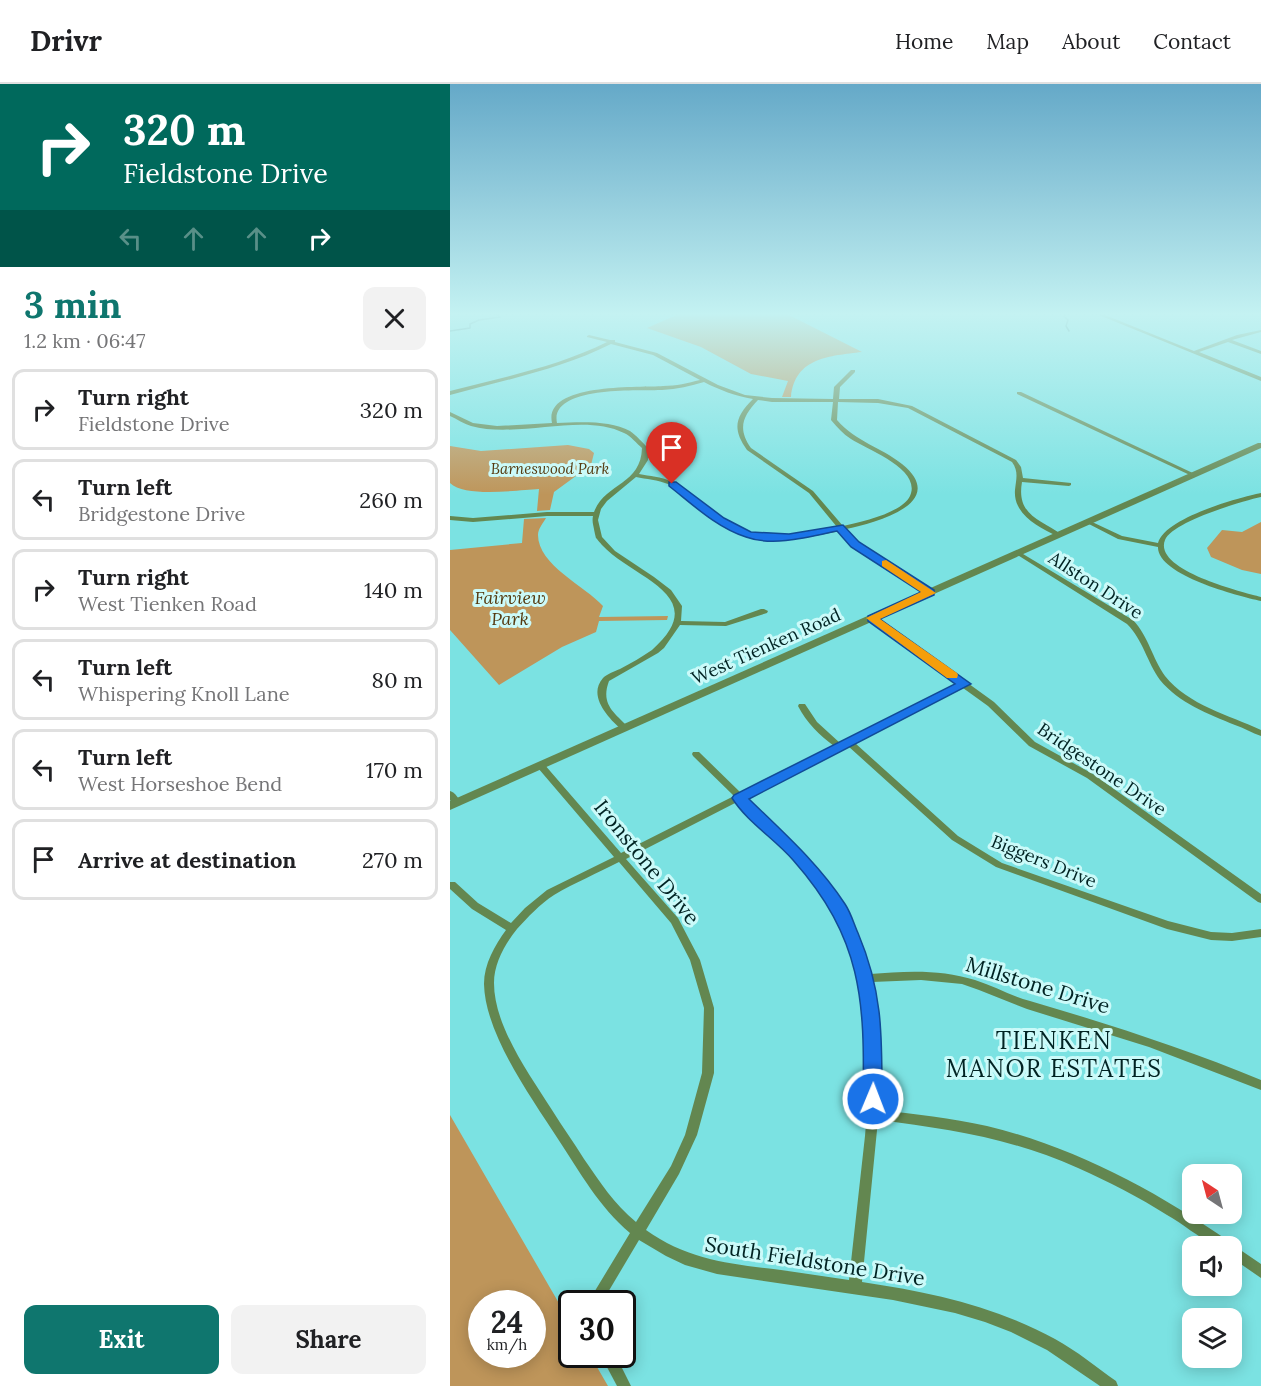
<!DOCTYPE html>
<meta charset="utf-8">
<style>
:root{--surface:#fff;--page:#f2f2f2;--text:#202124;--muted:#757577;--line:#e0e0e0;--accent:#0f766e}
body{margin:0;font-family:Lora,serif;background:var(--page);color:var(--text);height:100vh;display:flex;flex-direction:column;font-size:22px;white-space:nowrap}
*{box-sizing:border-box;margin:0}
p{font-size:20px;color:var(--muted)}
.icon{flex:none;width:33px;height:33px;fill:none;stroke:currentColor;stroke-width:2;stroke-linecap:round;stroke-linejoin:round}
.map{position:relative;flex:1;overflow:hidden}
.drawer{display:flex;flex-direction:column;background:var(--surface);width:450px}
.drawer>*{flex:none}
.hud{background:#00695c;color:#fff;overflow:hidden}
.needle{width:39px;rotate:324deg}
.tools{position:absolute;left:732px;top:1080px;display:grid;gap:12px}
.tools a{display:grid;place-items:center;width:60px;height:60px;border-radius:12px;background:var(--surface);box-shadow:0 3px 15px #0003;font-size:30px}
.speed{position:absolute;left:18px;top:1206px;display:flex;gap:12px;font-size:30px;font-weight:700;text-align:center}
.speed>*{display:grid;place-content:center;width:78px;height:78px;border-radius:50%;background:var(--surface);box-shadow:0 3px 15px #0003;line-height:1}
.speed small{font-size:15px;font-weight:400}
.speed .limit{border:3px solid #111;border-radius:9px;background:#fff;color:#111}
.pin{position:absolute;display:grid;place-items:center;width:51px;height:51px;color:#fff;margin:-62px -26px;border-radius:50% 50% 50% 0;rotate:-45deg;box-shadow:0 0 6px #0007}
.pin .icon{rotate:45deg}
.me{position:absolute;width:66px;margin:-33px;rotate:1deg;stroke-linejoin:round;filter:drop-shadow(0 0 4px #0008)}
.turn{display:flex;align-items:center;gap:21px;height:126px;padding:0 24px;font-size:27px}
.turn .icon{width:78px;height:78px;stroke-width:2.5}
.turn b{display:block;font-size:42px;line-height:51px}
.lanes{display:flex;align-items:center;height:57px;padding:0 24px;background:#0003;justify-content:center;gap:30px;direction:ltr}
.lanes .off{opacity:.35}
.round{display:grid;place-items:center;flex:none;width:63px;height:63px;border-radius:12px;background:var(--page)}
.overview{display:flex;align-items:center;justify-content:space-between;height:102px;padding:0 24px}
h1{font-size:36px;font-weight:700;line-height:45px;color:var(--accent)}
.button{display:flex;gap:12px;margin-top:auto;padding:12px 24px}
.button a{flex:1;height:69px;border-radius:12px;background:var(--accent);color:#fff;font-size:24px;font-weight:700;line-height:69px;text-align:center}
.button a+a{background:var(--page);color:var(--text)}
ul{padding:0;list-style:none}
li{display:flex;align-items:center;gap:18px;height:81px;margin:0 12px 9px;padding:0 12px;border:3px solid var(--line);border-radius:12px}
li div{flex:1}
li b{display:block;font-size:22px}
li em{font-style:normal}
header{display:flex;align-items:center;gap:36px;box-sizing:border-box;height:84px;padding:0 30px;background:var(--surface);border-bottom:2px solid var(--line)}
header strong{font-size:28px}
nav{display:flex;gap:33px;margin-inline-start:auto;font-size:21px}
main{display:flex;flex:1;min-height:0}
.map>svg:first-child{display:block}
.green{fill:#be955a;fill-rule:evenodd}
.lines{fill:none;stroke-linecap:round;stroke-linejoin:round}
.stream{stroke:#2e7676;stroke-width:1.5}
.minor{fill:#638750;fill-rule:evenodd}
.tertiary{fill:#638750;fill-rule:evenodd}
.route{fill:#1a73e8;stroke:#114b97;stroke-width:1.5}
.slow{fill:#f59e0b}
.labels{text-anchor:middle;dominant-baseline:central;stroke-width:6;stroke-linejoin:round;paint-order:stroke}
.far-park-label{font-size:15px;font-style:italic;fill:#553a10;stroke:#cbfaf9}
.street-label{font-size:18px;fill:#012323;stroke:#cbfaf9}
.park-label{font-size:18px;font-style:italic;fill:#553a10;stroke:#cbfaf9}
.near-street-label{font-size:21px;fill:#012323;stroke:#cbfaf9}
.near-neighbourhood-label{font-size:24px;letter-spacing:1.5px;fill:#012323;stroke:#cbfaf9}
</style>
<header>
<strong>Drivr</strong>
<nav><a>Home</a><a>Map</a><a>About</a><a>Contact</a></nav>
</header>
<main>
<section class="drawer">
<div class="hud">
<div class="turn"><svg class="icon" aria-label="right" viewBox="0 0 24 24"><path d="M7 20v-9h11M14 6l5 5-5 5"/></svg><div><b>320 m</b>Fieldstone Drive</div></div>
<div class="lanes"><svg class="icon off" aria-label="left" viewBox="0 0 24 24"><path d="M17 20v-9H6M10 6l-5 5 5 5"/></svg><svg class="icon off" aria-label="ahead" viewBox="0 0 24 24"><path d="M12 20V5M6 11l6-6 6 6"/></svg><svg class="icon off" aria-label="ahead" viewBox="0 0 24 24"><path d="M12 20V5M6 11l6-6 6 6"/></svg><svg class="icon" aria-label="right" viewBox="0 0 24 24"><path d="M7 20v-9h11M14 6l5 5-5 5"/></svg></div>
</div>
<div class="overview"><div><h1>3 min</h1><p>1.2 km · 06:47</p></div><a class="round"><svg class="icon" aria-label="close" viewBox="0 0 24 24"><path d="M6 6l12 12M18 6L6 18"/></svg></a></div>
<ul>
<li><svg class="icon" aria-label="right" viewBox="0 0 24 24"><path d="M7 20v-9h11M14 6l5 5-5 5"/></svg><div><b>Turn right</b><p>Fieldstone Drive</p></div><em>320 m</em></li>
<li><svg class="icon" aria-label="left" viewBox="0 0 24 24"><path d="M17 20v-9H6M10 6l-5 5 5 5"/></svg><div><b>Turn left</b><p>Bridgestone Drive</p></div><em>260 m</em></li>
<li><svg class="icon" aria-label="right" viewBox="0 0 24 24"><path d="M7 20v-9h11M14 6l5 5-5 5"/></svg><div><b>Turn right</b><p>West Tienken Road</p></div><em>140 m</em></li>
<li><svg class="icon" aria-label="left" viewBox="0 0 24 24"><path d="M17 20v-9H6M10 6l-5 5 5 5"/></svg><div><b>Turn left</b><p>Whispering Knoll Lane</p></div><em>80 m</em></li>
<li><svg class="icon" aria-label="left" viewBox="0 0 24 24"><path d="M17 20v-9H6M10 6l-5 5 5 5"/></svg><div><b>Turn left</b><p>West Horseshoe Bend</p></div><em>170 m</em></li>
<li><svg class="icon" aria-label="arrive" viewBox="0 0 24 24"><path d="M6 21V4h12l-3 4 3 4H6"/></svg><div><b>Arrive at destination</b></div><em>270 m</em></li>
</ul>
<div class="button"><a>Exit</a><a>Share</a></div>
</section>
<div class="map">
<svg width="811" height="1302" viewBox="0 0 811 1302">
<rect width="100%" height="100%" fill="#7be2e2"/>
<g class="green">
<path d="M231 229H335L412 268C380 272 345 273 341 313H332L338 297 301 290 251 263 197 244Z"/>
<path d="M118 361 139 365 144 369 141 381 104 408 100 426 87 427 89 405C67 406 16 414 0 399V362L31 367Z"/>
<path d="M96 434C93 439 88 445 88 451 88 481 135 502 153 522L149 533 218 532 217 536 149 537 146 548 112 563 49 601 0 546V466L72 459 74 435Z"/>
<path d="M811 438V490L792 486 761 473 757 464 772 446 792 448Z"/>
<path d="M0 1031 121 1240 122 1270 140 1271 158 1302H0ZM32 1220H82V1270H32Z"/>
</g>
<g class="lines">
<g class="stream">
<path d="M618 229 614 232 618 236 616 242 619 247"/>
<path d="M0 247 20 244V240L29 236 50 233 44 229"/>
</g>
<g class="minor">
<path d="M118 229H139L137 230H120Z"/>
<path d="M644 229H650L744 267 787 251 811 246V248L782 256 811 267V270L778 258 749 268 811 293V297Z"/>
<path d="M139 251 160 256H165V258L207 269 268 301 295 311 322 314 383 315 384 303 401 286H405V288L390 303 389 315H428L462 322 566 376 571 383 573 394 621 399V401L619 402 572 398C566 432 591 435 612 451L609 453 607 452C588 443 563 430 565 406 566 395 569 388 562 378L458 324 428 319 388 318 387 336C406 358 431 363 452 380 500 419 425 439 396 445L407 459 482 508V510H478L403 461 390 447C358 454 317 462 286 448 260 436 243 411 218 400 208 396 196 395 186 393L157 417 151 425 148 436 152 453 165 467 204 493 221 506 232 522 231 537 275 538 311 525H314L318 527 317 529 276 542 230 541 214 564 208 569 159 597C150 621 165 629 179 644L178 646H172C159 635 137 612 153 594 157 590 165 587 170 585 181 579 192 573 202 566 264 511 183 495 152 461 152 461 147 455 146 454 146 454 144 446 144 445 143 440 142 437 143 432H97L23 438 0 436V432L23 434 97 428H144C155 399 191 401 192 364 187 360 181 352 174 349 133 328 68 355 21 342 14 340 7 335 0 332V328L23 339 47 342 102 339C93 298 190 304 213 302 226 302 238 299 250 296L203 271 161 260C111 285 55 296 0 311V307C53 293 107 283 157 258L137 253V252ZM254 298C269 306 286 312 303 315 285 333 282 345 297 366L359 409 387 443C360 449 317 457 290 445 264 434 247 408 221 397 211 393 200 392 189 390L198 376V364C193 359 186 351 180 347 161 336 129 338 107 339 99 301 191 307 212 306 227 305 241 302 254 298ZM308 316 322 318H383L381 336C387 343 393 350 401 355 418 366 472 385 460 412 452 429 411 438 393 442L363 407 301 364C287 344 293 332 308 316Z"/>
<path d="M567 308H571L747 391 742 392 567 310Z"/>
<path d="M811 409V413C792 417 722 438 715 456 703 486 791 508 811 513V517C788 512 707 491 708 463L668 455 635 438 638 436 640 437 672 452 708 459C715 434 787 414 811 409Z"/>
<path d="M568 467 683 536C699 553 702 574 715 592 738 621 779 631 811 646V652C802 649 794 644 785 641 758 630 729 619 710 596 697 578 693 556 677 540L566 470 565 469Z"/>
<path d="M419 532H425L544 618 585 658 643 690 811 810V819L808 818 637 694 579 662 538 622 513 604 405 659 508 752 552 779 718 837 761 848 782 849 811 845V853L782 857 761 856 717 845 546 783 502 756 398 662 296 714 344 760 377 800 397 831 420 890C455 887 491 885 525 896 544 902 561 912 580 917 659 940 736 965 811 996V1006L699 963 577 925 529 906 512 900 471 896 422 898C429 940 431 983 428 1026 465 1030 501 1034 537 1042 625 1063 706 1107 780 1158L782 1161 786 1163 811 1180V1194L782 1174V1162C776 1162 769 1164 764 1161 748 1153 733 1140 717 1131 689 1113 659 1098 628 1084 561 1054 499 1045 428 1036L412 1198C479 1208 545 1222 605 1255 627 1267 646 1283 666 1297L668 1302H650L597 1266 561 1248 535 1238 505 1229 443 1216 267 1190 235 1181 216 1172 189 1156 151 1220H137L180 1149C149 1123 130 1088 108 1055 81 1013 35 950 34 900 34 880 45 861 56 846L22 825 0 805V798H5L28 819 61 839 75 824 97 806 164 773 88 684 87 682 88 680H94L171 769 284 712 243 672 242 670 243 668H249L291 709 384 662C369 651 357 639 348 622L349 620H355L367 638 390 659 508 600 419 536 418 534ZM289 717 337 765 371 805 388 831 411 894 417 938 419 976 418 1014 415 1052 399 1196C376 1193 354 1189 331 1186 280 1180 238 1176 196 1146L229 1090 247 1051 264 989V924L250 876 228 834 176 775ZM169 778 221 839 240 876 254 924 252 989 235 1051 221 1082 186 1138C164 1120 150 1098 134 1075 124 1059 112 1042 102 1026 79 990 44 942 44 899 44 879 55 860 67 845 78 833 90 820 104 811 124 799 148 789 169 778Z"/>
<path d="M0 707C5 708 9 715 11 719L10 721H4L0 716Z"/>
<path d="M150 1270H165L181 1302H167Z"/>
</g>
<path class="tertiary" d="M808 359H811V364L0 726V717Z"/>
</g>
<linearGradient id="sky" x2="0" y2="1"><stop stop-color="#65a9c8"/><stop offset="0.56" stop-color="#c4f2f2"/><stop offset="1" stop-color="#c4f2f2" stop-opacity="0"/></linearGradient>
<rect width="811" height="411" fill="url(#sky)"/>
<path class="route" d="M219 398H226L274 434 301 448 339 450 393 441 409 458 484 506V511L430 535 521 600 299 715C333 748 369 780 395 820 401 829 404 840 408 849 433 908 432 952 432 1015L429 1021 423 1024 416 1021 413 1015C415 916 412 854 343 776 325 755 297 738 282 714L284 711 505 600 418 537V532L471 508 401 463 387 447C359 453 323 463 296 453 267 444 242 420 219 402Z"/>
<path class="slow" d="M436 476 486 509 430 535 507 589 508 591 507 594H497L416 534 471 508 432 482V477Z"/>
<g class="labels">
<g class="far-park-label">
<text x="100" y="384">Barneswood Park</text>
</g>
<g class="street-label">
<text transform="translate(646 501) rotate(33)">Allston Drive</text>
<text transform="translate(316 562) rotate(-24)">West Tienken Road</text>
<text transform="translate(652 685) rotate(34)">Bridgestone Drive</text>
<text transform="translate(594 777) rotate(22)">Biggers Drive</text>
</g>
<g class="park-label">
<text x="60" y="513">Fairview<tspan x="60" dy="21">Park</tspan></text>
</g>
<g class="near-street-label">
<text transform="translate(197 778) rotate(51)">Ironstone Drive</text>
<text transform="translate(588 901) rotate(17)">Millstone Drive</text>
<text transform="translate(365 1177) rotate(9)">South Fieldstone Drive</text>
</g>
<g class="near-neighbourhood-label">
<text x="604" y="956">TIENKEN<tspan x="604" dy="28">MANOR ESTATES</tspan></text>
</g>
</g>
</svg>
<div class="tools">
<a><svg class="needle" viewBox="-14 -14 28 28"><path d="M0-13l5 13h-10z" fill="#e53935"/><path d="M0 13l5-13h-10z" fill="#757577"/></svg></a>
<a><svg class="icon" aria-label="sound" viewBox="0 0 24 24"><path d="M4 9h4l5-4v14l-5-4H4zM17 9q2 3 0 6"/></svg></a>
<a><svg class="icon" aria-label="layers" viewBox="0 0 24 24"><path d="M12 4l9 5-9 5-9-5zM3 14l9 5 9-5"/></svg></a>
</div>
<div class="speed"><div>24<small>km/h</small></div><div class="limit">30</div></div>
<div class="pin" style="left:222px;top:400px;background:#d93025"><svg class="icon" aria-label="arrive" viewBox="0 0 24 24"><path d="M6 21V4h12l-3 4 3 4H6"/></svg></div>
<svg class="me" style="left:423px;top:1015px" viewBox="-20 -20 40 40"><circle r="17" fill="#1a73e8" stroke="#fff" stroke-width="3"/><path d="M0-11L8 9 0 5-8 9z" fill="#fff"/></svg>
</div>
</main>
